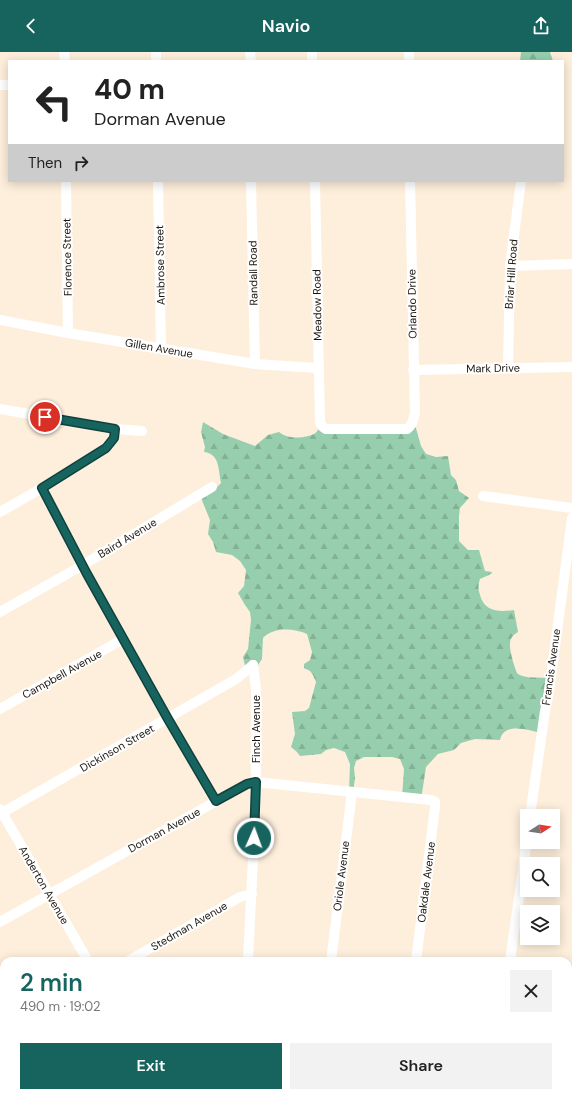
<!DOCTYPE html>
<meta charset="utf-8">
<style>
:root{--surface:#fff;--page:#f2f2f2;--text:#222;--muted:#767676;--accent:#17645f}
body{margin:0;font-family:"DM Sans",sans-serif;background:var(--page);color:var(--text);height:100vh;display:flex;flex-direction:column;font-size:15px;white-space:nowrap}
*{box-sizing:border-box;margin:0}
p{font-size:13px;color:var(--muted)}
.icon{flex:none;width:22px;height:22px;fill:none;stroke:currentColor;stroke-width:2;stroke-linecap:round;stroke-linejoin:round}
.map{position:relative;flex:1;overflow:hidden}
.side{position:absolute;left:0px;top:905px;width:572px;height:140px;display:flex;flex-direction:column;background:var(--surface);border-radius:12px 12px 0 0;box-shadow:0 2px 10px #0003}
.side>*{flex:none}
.hud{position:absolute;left:8px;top:8px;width:556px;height:122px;border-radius:0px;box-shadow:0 2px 10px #0003;background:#fff;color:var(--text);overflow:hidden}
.needle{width:26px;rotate:78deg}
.fabs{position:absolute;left:520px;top:757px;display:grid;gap:8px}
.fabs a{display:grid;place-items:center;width:40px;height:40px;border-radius:0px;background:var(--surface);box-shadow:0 2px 10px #0003;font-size:20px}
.pin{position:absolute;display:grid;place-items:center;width:34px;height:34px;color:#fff;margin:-17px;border:2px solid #fff;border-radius:50%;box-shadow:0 1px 4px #0007}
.me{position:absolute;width:44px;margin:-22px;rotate:2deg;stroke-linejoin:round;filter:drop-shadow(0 0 3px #0008)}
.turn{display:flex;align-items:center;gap:14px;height:84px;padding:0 20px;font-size:18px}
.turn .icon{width:52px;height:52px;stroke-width:2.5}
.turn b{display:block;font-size:28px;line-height:34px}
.then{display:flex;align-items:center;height:38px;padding:0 20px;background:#0003;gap:8px;font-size:15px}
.round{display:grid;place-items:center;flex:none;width:42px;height:42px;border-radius:0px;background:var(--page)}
.overview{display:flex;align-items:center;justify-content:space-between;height:68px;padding:0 20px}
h1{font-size:24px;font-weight:600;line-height:30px;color:var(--accent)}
.button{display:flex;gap:8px;margin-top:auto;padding:8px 20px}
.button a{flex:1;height:46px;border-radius:0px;background:var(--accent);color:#fff;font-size:16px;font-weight:600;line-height:46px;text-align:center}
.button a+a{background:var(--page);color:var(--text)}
header{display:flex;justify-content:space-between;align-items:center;height:52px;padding:0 20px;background:var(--accent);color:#fff;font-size:18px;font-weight:600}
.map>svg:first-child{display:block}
.forest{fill:url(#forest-firs)}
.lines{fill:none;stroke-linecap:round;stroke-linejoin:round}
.minor{stroke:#fff;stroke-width:10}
.major{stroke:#fff;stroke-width:13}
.route-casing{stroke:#0f413e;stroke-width:10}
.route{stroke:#17645f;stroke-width:7}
.labels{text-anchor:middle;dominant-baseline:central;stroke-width:4;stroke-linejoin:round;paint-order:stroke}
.street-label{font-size:11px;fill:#1b150d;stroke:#fff}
</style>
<header><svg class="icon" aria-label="back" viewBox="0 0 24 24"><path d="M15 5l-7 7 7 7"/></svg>Navio<svg class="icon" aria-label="share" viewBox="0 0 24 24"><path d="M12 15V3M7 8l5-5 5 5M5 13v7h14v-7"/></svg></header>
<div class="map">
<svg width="572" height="1045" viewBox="0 0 572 1045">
<defs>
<pattern id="forest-firs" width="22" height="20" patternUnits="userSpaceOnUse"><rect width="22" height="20" fill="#97cfae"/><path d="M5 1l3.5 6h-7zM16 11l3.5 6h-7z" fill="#82b194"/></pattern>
</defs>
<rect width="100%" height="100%" fill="#feefdc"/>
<g class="forest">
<path d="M521 0H550L553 9H520Z"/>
<path d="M203 370 223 382 255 394 268 383 279 380C287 387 304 387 314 382 316 381 318 378 320 375L413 373 416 376 421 394 426 402 436 405 448 404 451 423 456 428 459 439 469 446 460 456 459 464V489L468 498H479L485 519 492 520 491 522 480 527C478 533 478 537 480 543 484 560 500 560 514 558L518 580C513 583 510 586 510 592 509 596 515 619 518 622 525 627 540 625 549 626L540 681C528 678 504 670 500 688L475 687 461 691 454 698 438 702 426 715 421 748 402 745 404 717 400 707 392 705H364L356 709 354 716 355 726 353 741H349L350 712 345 700 334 696 326 698 321 702 300 704 297 700 291 695 295 682 292 660 305 659 309 656 316 630 313 623 310 619 304 616V612L310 608 312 600 307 582C293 576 274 575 263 586L262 607 252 622 247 623 243 605 248 597 251 568 250 560 245 553 238 541 244 534 246 518 240 509 232 503 216 500 213 490 208 482 210 468 201 446 216 436 221 431C218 417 220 402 204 400L205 395 201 380Z"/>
</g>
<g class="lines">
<g class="minor">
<path d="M64 0 65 9"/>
<path d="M156 0V9"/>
<path d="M250 0 251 9"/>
<path d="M312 0V9"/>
<path d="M409 0V9"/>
<path d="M0 33H9"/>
<path d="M66 129 68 281"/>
<path d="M158 129 161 297"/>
<path d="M251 129 255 312"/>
<path d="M315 129 320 371 323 375 326 377H407C413 373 413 368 415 361L410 129"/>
<path d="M510 214 572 212"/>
<path d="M0 268 68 281 255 312 318 316"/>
<path d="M508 315 510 214 521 129"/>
<path d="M413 318 572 315"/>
<path d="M0 357 115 377 142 379"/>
<path d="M42 436 87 522 168 667 216 749"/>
<path d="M483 444 572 456"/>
<path d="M0 460 42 436 106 396 114 386 115 377"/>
<path d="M0 560 83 513 212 435"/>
<path d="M0 657 123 587"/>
<path d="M0 757 88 909"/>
<path d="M0 762 236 627 253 613"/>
<path d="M530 764 545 659 549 640 572 466"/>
<path d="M0 870 247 732 256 730 266 731 431 748 435 750V755L416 909"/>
<path d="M128 909 240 845 252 842"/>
<path d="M248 909 256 745V637L253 613"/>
<path d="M331 909 352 740"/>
<path d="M510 909 527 788"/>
<path d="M0 981 4 979"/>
<path d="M160 1045 161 1041"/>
<path d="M236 1045 237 1041"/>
<path d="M314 1045 315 1041"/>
<path d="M399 1045 400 1041"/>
<path d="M491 1045V1041"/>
</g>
<g class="major">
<path d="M568 955 572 956"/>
<path d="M93 1045 100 1041"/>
</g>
</g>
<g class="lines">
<defs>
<path id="route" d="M45 365 115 377 114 386 106 396 42 436 87 522 168 667 216 749 247 732 256 730 254 786"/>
</defs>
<use href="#route" class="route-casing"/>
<use href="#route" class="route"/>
</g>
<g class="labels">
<g class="street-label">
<text transform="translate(67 205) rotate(-91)">Florence Street</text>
<text transform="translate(160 213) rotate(-91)">Ambrose Street</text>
<text transform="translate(253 221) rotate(-91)">Randall Road</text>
<text transform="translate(511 222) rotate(-86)">Briar Hill Road</text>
<text transform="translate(412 252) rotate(-91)">Orlando Drive</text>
<text transform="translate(317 253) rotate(-91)">Meadow Road</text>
<text transform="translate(159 296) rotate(10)">Gillen Avenue</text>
<text transform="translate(493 316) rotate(-1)">Mark Drive</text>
<text transform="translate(127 486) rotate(-31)">Baird Avenue</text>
<text transform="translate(551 615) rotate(-82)">Francis Avenue</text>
<text transform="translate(62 622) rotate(-29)">Campbell Avenue</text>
<text transform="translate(256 677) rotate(-90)">Finch Avenue</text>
<text transform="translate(117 696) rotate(-30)">Dickinson Street</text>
<text transform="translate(164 778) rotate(-29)">Dorman Avenue</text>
<text transform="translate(341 824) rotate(-83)">Oriole Avenue</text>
<text transform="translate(426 830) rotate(-83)">Oakdale Avenue</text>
<text transform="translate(44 833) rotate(60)">Anderton Avenue</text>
<text transform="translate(189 874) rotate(-30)">Stedman Avenue</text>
</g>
</g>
</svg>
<div class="fabs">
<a><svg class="needle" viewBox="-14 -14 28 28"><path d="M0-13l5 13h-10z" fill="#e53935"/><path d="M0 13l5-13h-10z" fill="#767676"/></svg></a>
<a><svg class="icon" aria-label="search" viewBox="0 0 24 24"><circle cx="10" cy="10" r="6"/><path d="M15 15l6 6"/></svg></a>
<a><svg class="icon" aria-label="layers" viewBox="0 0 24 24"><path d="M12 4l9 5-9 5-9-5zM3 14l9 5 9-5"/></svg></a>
</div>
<div class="pin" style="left:45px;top:365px;background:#d93025"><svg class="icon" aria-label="arrive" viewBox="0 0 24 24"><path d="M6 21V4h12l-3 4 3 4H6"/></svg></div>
<svg class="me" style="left:254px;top:786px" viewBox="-20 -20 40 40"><circle r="17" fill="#17645f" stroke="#fff" stroke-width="3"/><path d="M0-11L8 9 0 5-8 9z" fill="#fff"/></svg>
<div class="hud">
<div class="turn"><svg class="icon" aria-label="left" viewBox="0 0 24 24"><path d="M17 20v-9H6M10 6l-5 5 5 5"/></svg><div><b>40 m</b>Dorman Avenue</div></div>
<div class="then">Then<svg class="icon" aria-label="right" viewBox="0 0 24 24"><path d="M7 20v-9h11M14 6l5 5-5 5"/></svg></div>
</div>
<section class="side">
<div class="overview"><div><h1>2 min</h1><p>490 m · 19:02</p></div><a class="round"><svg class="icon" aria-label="close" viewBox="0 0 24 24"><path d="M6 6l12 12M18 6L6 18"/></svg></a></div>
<div class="button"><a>Exit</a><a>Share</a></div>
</section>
</div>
